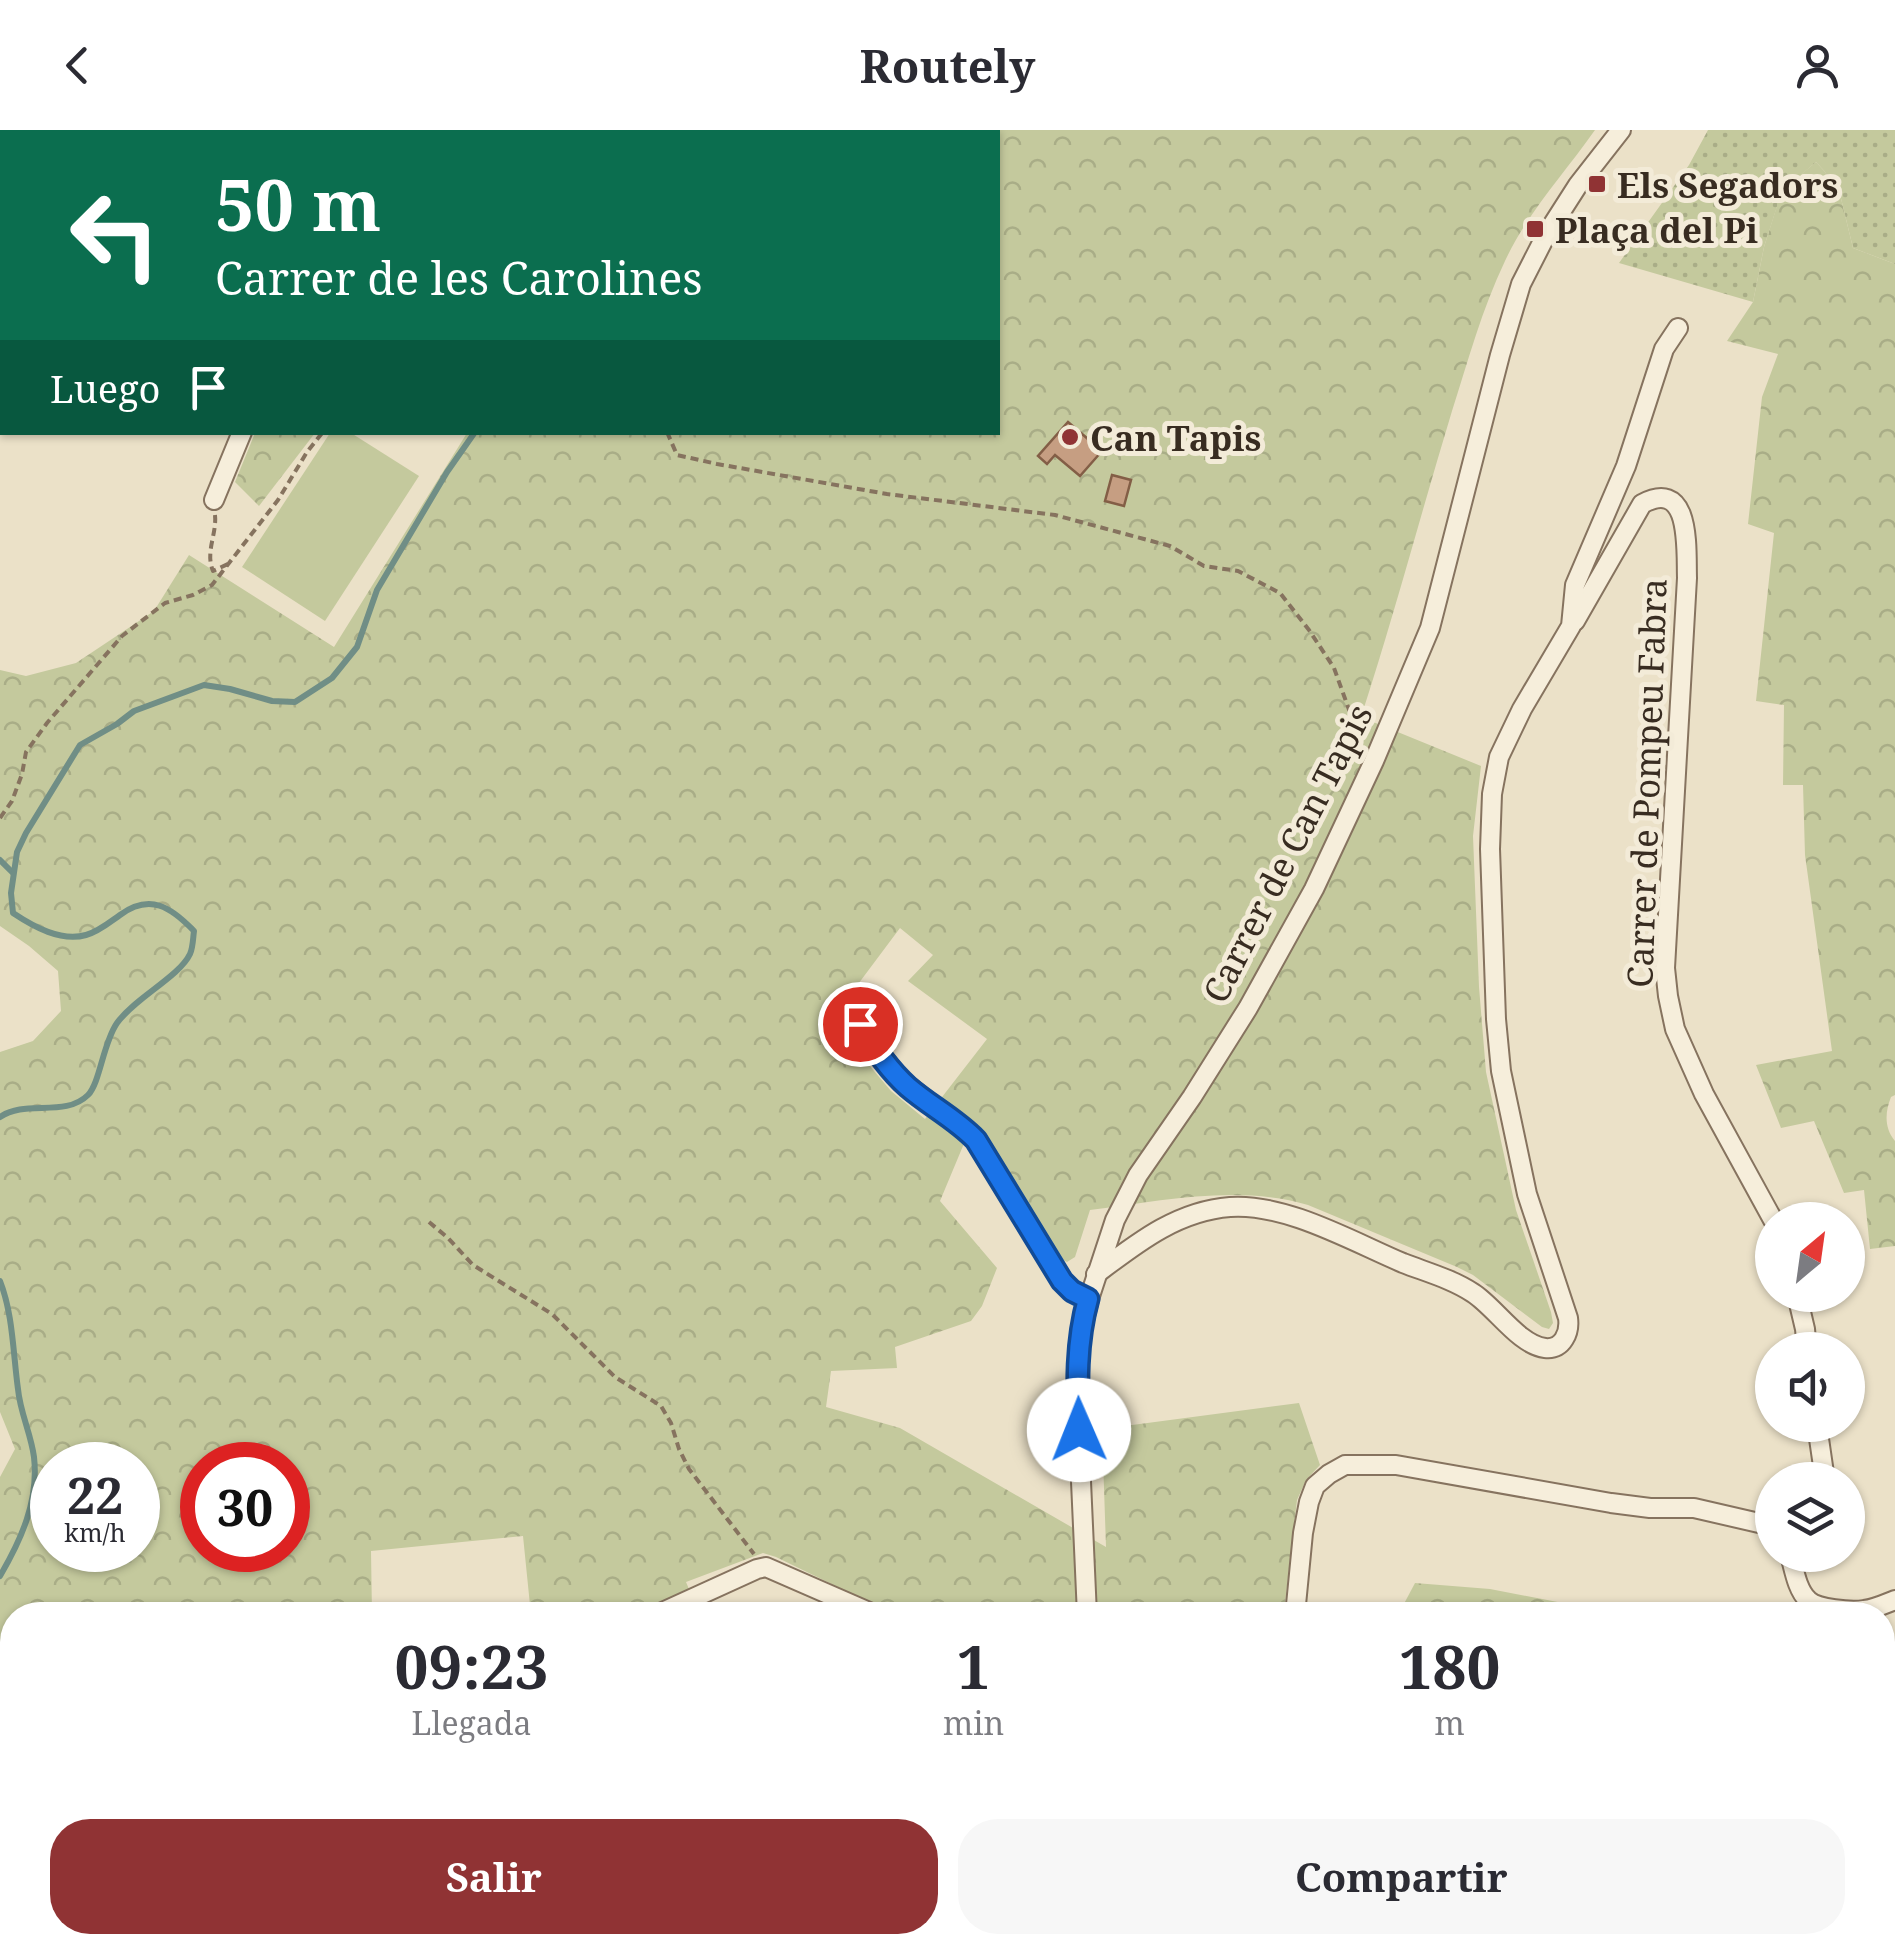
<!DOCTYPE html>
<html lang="es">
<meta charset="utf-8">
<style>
:root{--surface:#fff;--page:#f7f7f7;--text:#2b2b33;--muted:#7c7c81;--accent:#903334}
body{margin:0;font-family:"Noto Serif",serif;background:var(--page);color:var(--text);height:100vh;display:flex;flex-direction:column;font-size:38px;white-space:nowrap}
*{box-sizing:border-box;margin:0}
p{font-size:32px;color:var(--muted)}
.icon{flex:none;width:55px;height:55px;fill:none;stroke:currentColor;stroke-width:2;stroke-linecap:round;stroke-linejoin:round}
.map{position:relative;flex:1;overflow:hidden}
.panel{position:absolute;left:0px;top:1472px;width:1895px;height:352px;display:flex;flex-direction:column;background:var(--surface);border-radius:40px 40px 0 0;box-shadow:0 2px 8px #0004}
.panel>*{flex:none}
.guide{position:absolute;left:0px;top:0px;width:1000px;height:305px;box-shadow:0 2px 8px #0004;background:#0b6e4f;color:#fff;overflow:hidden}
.needle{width:65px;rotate:29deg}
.tools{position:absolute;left:1755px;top:1072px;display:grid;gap:20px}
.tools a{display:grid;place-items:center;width:110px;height:110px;border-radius:50%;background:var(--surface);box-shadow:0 2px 8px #0004;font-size:50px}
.speed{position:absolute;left:30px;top:1312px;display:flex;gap:20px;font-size:50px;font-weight:700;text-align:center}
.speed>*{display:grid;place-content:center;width:130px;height:130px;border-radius:50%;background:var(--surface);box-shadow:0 2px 8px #0004;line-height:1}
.speed small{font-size:25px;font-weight:400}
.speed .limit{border:15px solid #d22;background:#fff;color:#111}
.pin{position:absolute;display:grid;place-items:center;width:85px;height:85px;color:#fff;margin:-42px;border:5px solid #fff;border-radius:50%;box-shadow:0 2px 10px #0007}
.me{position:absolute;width:110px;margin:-55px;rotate:359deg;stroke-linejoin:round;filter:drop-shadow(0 0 8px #0008)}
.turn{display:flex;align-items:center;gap:35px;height:210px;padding:0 50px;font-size:45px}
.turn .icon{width:130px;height:130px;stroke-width:2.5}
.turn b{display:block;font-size:70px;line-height:85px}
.then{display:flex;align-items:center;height:95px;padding:0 50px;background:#0003;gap:20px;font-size:38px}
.eta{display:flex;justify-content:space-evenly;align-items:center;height:170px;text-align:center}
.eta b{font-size:60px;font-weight:700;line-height:70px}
.action{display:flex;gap:20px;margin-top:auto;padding:20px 50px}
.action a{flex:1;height:115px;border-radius:40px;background:var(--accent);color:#fff;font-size:40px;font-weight:700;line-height:115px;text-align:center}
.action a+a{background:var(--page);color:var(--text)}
header{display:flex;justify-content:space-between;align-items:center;height:130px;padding:0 50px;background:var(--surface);font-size:45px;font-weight:700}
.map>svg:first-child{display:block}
.grass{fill:#c4c99d}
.forest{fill:url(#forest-crowns);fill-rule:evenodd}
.park{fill:url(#park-dots)}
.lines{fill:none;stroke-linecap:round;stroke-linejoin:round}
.stream{stroke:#708e86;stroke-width:6}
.building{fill:#c69e82;stroke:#835e46;stroke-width:2.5}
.minor-casing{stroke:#86735f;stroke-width:22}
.path{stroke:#86735f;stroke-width:4;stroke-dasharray:8 5;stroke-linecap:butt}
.minor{stroke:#f6eedb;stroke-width:18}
.route-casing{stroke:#114b97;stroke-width:25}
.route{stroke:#1a73e8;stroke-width:18}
.poi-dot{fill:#903334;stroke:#f3ebd8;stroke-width:4}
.labels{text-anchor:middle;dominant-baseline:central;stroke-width:10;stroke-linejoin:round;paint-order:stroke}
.poi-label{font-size:35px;font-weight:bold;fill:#382c21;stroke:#f3ebd8;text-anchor:start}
.street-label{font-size:35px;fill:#382c21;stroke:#f3ebd8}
</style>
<header><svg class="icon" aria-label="back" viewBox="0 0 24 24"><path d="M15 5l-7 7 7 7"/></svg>Routely<svg class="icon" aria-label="person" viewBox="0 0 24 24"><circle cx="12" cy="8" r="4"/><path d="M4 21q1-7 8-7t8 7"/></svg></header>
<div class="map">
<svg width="1895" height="1824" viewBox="0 0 1895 1824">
<defs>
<pattern id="forest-crowns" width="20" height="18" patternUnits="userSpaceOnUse" patternTransform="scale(2.5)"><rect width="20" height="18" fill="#c4c99d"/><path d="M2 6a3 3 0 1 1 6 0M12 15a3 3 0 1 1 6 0" fill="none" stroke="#a9ad87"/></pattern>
<pattern id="park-dots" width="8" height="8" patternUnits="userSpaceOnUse" patternTransform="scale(2.5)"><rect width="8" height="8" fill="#c4c99d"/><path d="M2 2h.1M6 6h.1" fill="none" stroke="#a9ad87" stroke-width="1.8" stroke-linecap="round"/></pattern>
</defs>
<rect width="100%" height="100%" fill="#ebe1c8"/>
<path class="grass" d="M330 303H351L419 346 325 491 242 437Z"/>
<g class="forest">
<path d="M608 0H1595C1564 44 1528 82 1505 131 1482 179 1468 231 1452 281 1421 383 1394 486 1361 587L1481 636 1473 706 1479 857 1486 942 1516 1080 1551 1182 1553 1193 1549 1199 1542 1197 1473 1145 1457 1137 1308 1075C1237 1054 1161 1071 1090 1080L1075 1127 1067 1132 1061 1129 973 992 940 1071 997 1138 982 1176 971 1191 895 1217 897 1238 831 1241 826 1277 900 1298 1106 1417 1102 1299 1299 1273 1320 1335 1306 1350 1297 1370 1284 1481 1190 1476 1189 1485H835L846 1461 776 1427 763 1423 686 1452 700 1485H531L523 1406 371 1421 372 1485H12V1646L0 1635V1347L15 1319 0 1282V922L33 911 61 881 58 841 29 816 0 796V540L26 546 76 533 154 481 189 425 334 517 467 303 998 302V2H606ZM900 798 933 825 908 851 987 909 925 989 891 961 869 935 838 881ZM52 1335H138V1420H52ZM202 1335H288V1420H202Z"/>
<path d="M1816 32 1838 56 1853 118 1895 134V965L1891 967C1885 982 1884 998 1895 1011V1116L1870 1119 1864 1060 1844 1063 1814 991 1781 998 1756 935 1832 921 1805 725 1803 655H1783L1784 575 1756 571 1774 403 1748 394 1762 267 1778 224 1727 211 1753 172 1764 117 1782 60Z"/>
<path d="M255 303H315L259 376 235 352Z"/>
<path d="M1415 1453 1490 1459 1599 1480 1610 1485H1398Z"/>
<path d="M1882 1539H1895V1645L1883 1643Z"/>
<path d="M1832 1812 1838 1824H1562L1556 1813Z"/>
<path d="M200 1813V1812L642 1813H628L593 1824H229Z"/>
<path d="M679 1813 841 1812V1813L827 1824H722L694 1814Z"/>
<path d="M995 1813 1230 1812 1249 1824H1011Z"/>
</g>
<path class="park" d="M1708 0H1895V134L1853 118 1838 56 1816 32 1782 61 1764 117 1753 172 1619 133 1689 35Z"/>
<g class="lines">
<g class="stream">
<path d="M635 2 637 0"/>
<path d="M0 730 13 743"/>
<path d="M0 987C25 969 65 988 88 965 100 953 103 913 117 893 135 868 179 847 190 824 193 818 193 808 194 801 171 777 150 763 120 785 110 792 98 802 86 805 61 812 34 797 13 783L11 763 17 722 26 703 80 615 117 594 134 581 204 555 230 559 272 571 295 572 332 548 357 517 377 460 447 342 475 302"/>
<path d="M0 1151C13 1184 13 1223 18 1259 20 1282 31 1304 34 1327 39 1371 21 1410 0 1446"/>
</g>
</g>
<g class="building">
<path d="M1068 292 1102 321 1080 346 1055 325 1047 334 1038 326Z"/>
<path d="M1112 345 1131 350 1124 376 1105 371Z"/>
</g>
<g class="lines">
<defs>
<g id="minor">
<path d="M62 0 63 2"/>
<path d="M236 0 238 2"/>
<path d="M550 0 555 2"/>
<path d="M299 2 301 0"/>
<path d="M364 2 365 0"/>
<path d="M584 2 586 0"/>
<path d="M0 232 2 237"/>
<path d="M0 269 2 266"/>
<path d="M214 370 242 302"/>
<path d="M1575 491 1642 374C1692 347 1686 420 1687 448L1665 838 1668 866 1675 899 1704 964 1773 1090"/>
<path d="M849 877 870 911 900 949 977 1010 1062 1151 1071 1161 1089 1169"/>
<path d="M1096 1144C1137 1113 1177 1081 1230 1077 1286 1073 1353 1112 1403 1133 1426 1142 1452 1149 1473 1163 1495 1177 1519 1215 1545 1218 1563 1220 1570 1202 1568 1188L1527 1064 1501 941 1496 889 1490 719 1492 664 1499 627 1522 579 1571 496 1575 455 1626 336 1664 219 1678 198"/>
<path d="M1797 1165 1805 1199 1807 1220"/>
<path d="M1817 1295 1825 1350"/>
<path d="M1790 1425C1794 1439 1797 1460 1808 1470 1817 1479 1851 1482 1864 1480 1874 1479 1885 1474 1895 1470"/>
<path d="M656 1485 757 1439 766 1437 876 1485"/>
<path d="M1087 1485 1077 1262 1080 1207 1089 1169 1115 1090 1138 1045 1192 967 1248 878 1314 759 1374 631 1430 498 1500 225 1521 154 1546 105 1578 55 1621 0"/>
<path d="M1295 1485 1303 1403 1309 1372 1315 1356 1329 1344 1345 1335H1396L1611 1373 1650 1378H1694L1772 1396"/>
<path d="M0 1777 12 1784"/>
<path d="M53 1812 63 1824"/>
<path d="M903 1812C914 1821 925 1824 936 1812"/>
<path d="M1409 1812 1424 1824"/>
<path d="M1535 1812 1541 1824"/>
<path d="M854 1824 866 1812"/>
</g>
</defs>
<use href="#minor" class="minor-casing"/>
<g class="path">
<path d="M710 2 711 0"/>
<path d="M667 302 677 325 717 334 887 364 1055 385 1170 416 1204 436 1238 441 1280 463 1309 500 1334 538 1352 588 1363 608"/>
<path d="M215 385C217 404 205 422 213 441L230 433"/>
<path d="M0 688 12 671 22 644 26 622 47 593 122 506 165 473 193 465 212 455 278 370 307 322 323 302"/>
<path d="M429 1092 448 1108 473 1135 552 1184 615 1247 661 1276 671 1293 679 1319 689 1339 754 1424"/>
<path d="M1882 1749 1895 1745"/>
</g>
<use href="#minor" class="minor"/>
</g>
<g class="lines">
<defs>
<path id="route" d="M860 894C873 917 889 940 908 957 930 976 956 989 976 1010L1062 1151 1072 1161 1088 1169C1076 1212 1077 1256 1079 1300"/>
</defs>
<use href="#route" class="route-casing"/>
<use href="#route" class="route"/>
</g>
<g class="poi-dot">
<rect x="1587" y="44" width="20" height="20" rx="5"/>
<rect x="1525" y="89" width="20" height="20" rx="5"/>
<circle cx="1070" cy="307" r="10"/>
</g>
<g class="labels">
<g class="poi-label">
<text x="1617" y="54">Els Segadors</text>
<text x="1555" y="99">Plaça del Pi</text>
<text x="1090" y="307">Can Tapis</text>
</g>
<g class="street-label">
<text transform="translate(1646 653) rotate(-88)">Carrer de Pompeu Fabra</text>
<text transform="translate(1287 723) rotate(-63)">Carrer de Can Tapis</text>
</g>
</g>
</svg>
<div class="tools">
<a><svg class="needle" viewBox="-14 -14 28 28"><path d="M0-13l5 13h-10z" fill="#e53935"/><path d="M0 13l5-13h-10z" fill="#7c7c81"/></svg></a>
<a><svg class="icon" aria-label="sound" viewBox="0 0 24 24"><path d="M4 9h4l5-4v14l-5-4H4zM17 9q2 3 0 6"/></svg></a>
<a><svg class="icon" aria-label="layers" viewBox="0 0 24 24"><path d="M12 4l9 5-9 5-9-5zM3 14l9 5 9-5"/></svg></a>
</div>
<div class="speed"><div>22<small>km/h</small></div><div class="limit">30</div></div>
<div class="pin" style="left:860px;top:894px;background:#d93025"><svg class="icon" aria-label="arrive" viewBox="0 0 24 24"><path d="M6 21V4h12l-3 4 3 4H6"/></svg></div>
<svg class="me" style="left:1079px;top:1300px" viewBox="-20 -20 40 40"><circle r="19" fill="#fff"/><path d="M0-13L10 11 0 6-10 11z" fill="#1a73e8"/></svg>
<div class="guide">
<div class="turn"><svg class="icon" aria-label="left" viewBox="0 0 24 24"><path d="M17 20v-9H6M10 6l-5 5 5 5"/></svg><div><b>50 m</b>Carrer de les Carolines</div></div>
<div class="then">Luego<svg class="icon" aria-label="arrive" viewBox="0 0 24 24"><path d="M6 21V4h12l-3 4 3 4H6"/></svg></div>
</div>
<section class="panel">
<div class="eta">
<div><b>09:23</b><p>Llegada</p></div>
<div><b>1</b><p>min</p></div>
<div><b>180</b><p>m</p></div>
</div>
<div class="action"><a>Salir</a><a>Compartir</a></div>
</section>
</div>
